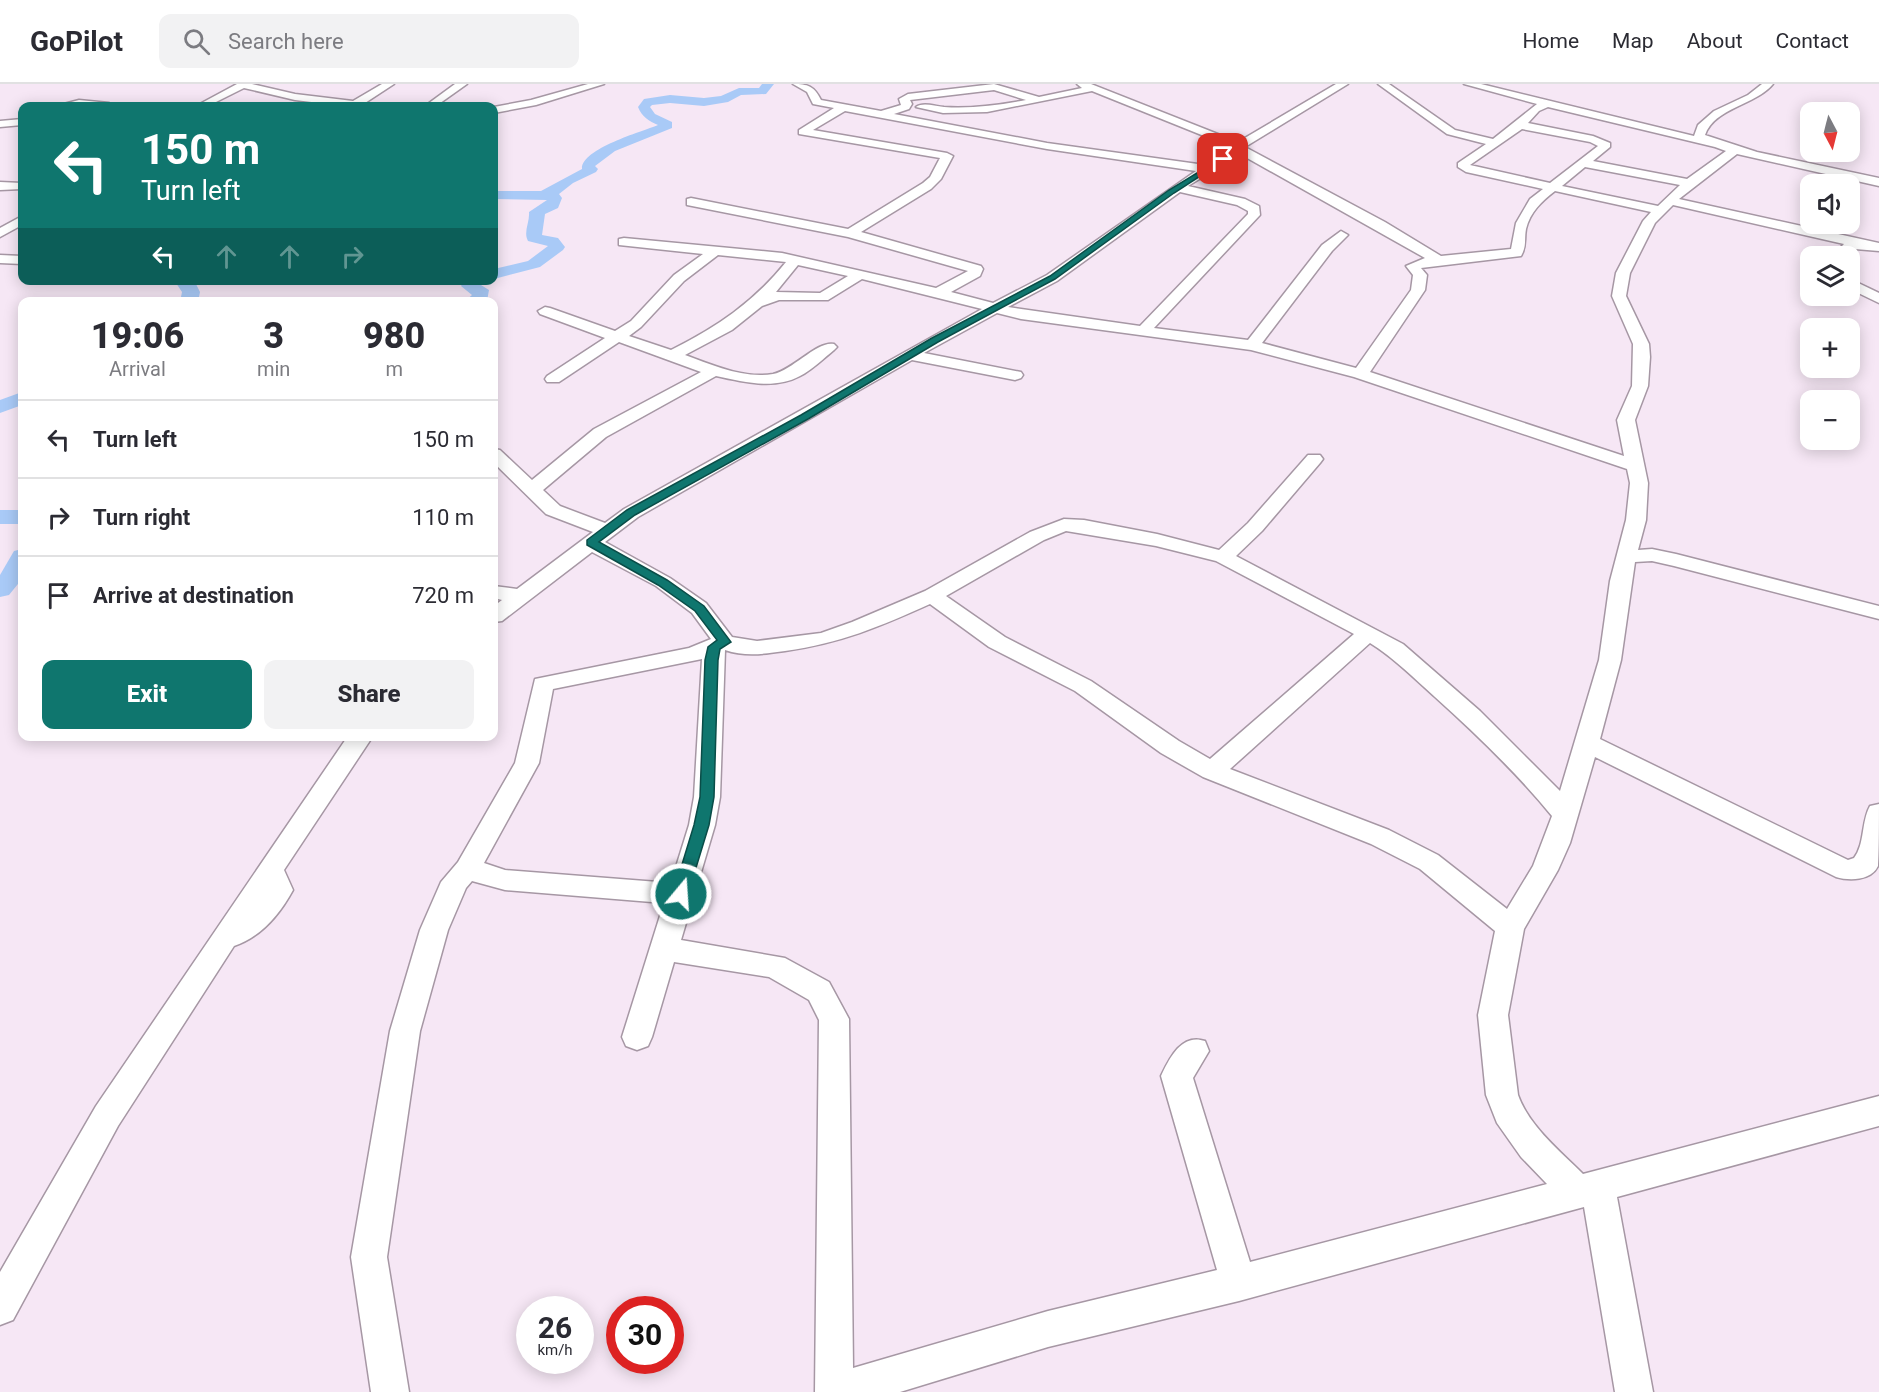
<!DOCTYPE html>
<meta charset="utf-8">
<style>
:root{--surface:#fff;--page:#f2f2f3;--text:#2b2b33;--muted:#7c7c81;--line:#e1e1e2;--accent:#0f766e}
body{margin:0;font-family:Roboto,sans-serif;background:var(--page);color:var(--text);height:100vh;display:flex;flex-direction:column;font-size:22px;white-space:nowrap}
*{box-sizing:border-box;margin:0}
p{font-size:20px;color:var(--muted)}
.icon{flex:none;width:33px;height:33px;fill:none;stroke:currentColor;stroke-width:2;stroke-linecap:round;stroke-linejoin:round}
.map{position:relative;flex:1;overflow:hidden}
.details{position:absolute;left:18px;top:213px;width:480px;height:444px;display:flex;flex-direction:column;background:var(--surface);border-radius:12px;box-shadow:0 3px 15px #0003}
.details>*{flex:none}
.hud{position:absolute;left:18px;top:18px;width:480px;height:183px;border-radius:12px;box-shadow:0 3px 15px #0003;background:#0f766e;color:#fff;overflow:hidden}
.needle{width:39px;rotate:173deg}
.controls{position:absolute;left:1800px;top:18px;display:grid;gap:12px}
.controls a{display:grid;place-items:center;width:60px;height:60px;border-radius:12px;background:var(--surface);box-shadow:0 3px 15px #0003;font-size:30px}
.speed{position:absolute;left:516px;top:1212px;display:flex;gap:12px;font-size:30px;font-weight:700;text-align:center}
.speed>*{display:grid;place-content:center;width:78px;height:78px;border-radius:50%;background:var(--surface);box-shadow:0 3px 15px #0003;line-height:1}
.speed small{font-size:15px;font-weight:400}
.speed .limit{border:9px solid #d22;background:#fff;color:#111}
.pin{position:absolute;display:grid;place-items:center;width:51px;height:51px;color:#fff;margin:-26px;border-radius:12px;box-shadow:0 3px 9px #0006}
.me{position:absolute;width:66px;margin:-33px;rotate:18deg;stroke-linejoin:round;filter:drop-shadow(0 0 4px #0008)}
.turn{display:flex;align-items:center;gap:21px;height:126px;padding:0 24px;font-size:27px}
.turn .icon{width:78px;height:78px;stroke-width:2.5}
.turn b{display:block;font-size:42px;line-height:51px}
.lanes{display:flex;align-items:center;height:57px;padding:0 24px;background:#0003;justify-content:center;gap:30px;direction:ltr}
.lanes .off{opacity:.35}
.eta{display:flex;justify-content:space-evenly;align-items:center;height:102px;text-align:center}
.eta b{font-size:36px;font-weight:800;line-height:42px}
.button{display:flex;gap:12px;margin-top:auto;padding:12px 24px}
.button a{flex:1;height:69px;border-radius:12px;background:var(--accent);color:#fff;font-size:24px;font-weight:800;line-height:69px;text-align:center}
.button a+a{background:var(--page);color:var(--text)}
ul{padding:0;list-style:none}
li{display:flex;align-items:center;gap:18px;height:78px;padding:0 24px;border-top:2px solid var(--line)}
li div{flex:1}
li b{display:block;font-size:22px}
li em{font-style:normal}
header{display:flex;align-items:center;gap:36px;box-sizing:border-box;height:84px;padding:0 30px;background:var(--surface);border-bottom:2px solid var(--line)}
header strong{font-size:28px}
nav{display:flex;gap:33px;margin-inline-start:auto;font-size:21px}
.search{width:420px;height:54px;background:var(--page);display:flex;align-items:center;gap:15px;box-sizing:border-box;padding:0 21px;border-radius:12px;color:var(--muted);font-size:22px}
.map>svg:first-child{display:block}
.lines{fill:none;stroke-linecap:round;stroke-linejoin:round}
.river{fill:#a9caf7;fill-rule:evenodd}
.minor-casing{stroke:#a697a4;stroke-width:3}
.minor{fill:#fff;fill-rule:evenodd}
.route{fill:#0f766e;stroke:#0a4d48;stroke-width:1.5}
</style>
<header>
<strong>GoPilot</strong>
<div class="search"><svg class="icon" aria-label="search" viewBox="0 0 24 24"><circle cx="10" cy="10" r="6"/><path d="M15 15l6 6"/></svg>Search here</div>
<nav><a>Home</a><a>Map</a><a>About</a><a>Contact</a></nav>
</header>
<div class="map">
<svg width="1879" height="1308" viewBox="0 0 1879 1308">
<rect width="100%" height="100%" fill="#f6e7f5"/>
<g class="lines">
<g class="river">
<path d="M762 0H774L766 10 741 11 728 18 704 22 670 19 652 21 650 23 655 30 672 38V44L615 67 595 82 598 85 596 88 573 99 559 110 562 114 558 124 545 130 542 151 558 154 565 163 563 166 540 183 494 195V185L528 177 548 162 528 157C523 148 530 138 529 128L547 116 494 115V107H541L582 85C581 65 641 48 658 41 649 37 642 33 638 23L644 15 670 11 704 14 721 12 739 4H759Z"/>
<path d="M174 196H194L200 208 198 218H180L182 208Z"/>
<path d="M465 196H484L481 201 489 206 487 217 464 218 472 211 461 202Z"/>
<path d="M22 308V321L0 329V316Z"/>
<rect x="0" y="426" width="22" height="14"/>
<path d="M22 465V495L9 511 0 513V491L14 467Z"/>
</g>
<defs>
<g id="minor">
<path d="M237 0H252L295 10 353 17 382 0H394L365 19 369 22H344L295 16 244 4 208 22H196Z"/>
<path d="M455 0H467L436 22H425Z"/>
<path d="M588 0H604L536 21 494 29V23L531 16Z"/>
<path d="M793 0C808 0 814 2 821 16L881 27 901 21 899 15 908 10 994 0 1039 13 1082 4 1077 0H1091L1238 58 1336 0H1348L1245 63 1385 138 1441 172 1511 165 1516 139 1530 115 1543 105 1466 88 1458 83V79L1486 60 1447 50 1378 0H1389L1455 46 1493 55 1537 20 1464 0H1481L1694 52 1698 41 1714 27 1748 11 1762 0H1773C1756 21 1714 24 1705 51L1757 68 1879 94V102L1737 70 1679 115 1879 159V167L1855 165 1846 172H1832L1844 160 1673 121 1655 139 1630 189 1626 212 1649 260 1650 273 1648 302 1635 336 1648 399 1646 436 1638 466 1652 465 1676 470 1879 522V535L1674 482 1652 477 1635 478 1621 576 1600 655 1848 776 1854 774C1865 760 1861 738 1870 722L1879 720C1879 734 1879 770 1878 782 1871 797 1849 797 1836 793L1595 673 1570 759 1558 786 1524 845 1508 931 1518 1011C1529 1042 1560 1067 1583 1090L1879 1012V1042L1617 1113 1653 1308H1615L1584 1123 1239 1217 1048 1263 900 1308H815L819 936 809 916 769 893 674 878 652 953 648 962 637 966 626 962 622 953 664 819 505 806 472 797 466 804 448 846 420 947 387 1173 409 1308H371L351 1173 390 947 420 846 441 798 458 778 515 679 535 595 689 564 711 555 692 529 656 502 592 468 502 537 494 538V522L502 516 494 514V502L517 505 593 448 546 430 494 379V365L500 366 532 396 594 345 701 288 619 258 559 298H547L545 295 547 292 605 254 540 230 538 227 545 223 550 224 615 247 631 237 674 191 703 170 619 161V155L624 154 782 169 936 204 968 187 848 153 687 121V115L691 114 848 145 923 99 930 93 940 74 799 50V46L834 24 813 20 807 8ZM994 6 1026 16C999 21 971 25 944 23 934 22 923 18 916 23L943 29 987 28 1092 7 1234 64 1205 81 1047 59 894 30 909 25 912 20 910 16ZM1548 23 1715 63 1726 67 1687 95 1593 77 1610 63V59L1593 52 1528 39 1539 27ZM845 27 1047 65 1196 87 1047 191 993 219 951 208 980 192 983 185 981 182 861 148 931 105 941 95 953 72 947 69 813 46ZM1522 45 1590 58 1598 62 1550 99 1470 81ZM1240 70 1425 174 1406 182 1413 191 1411 206 1356 284 1262 259 1332 167 1348 151 1341 147 1322 161 1248 256 1154 244 1260 131 1259 122 1245 115 1188 102ZM1585 83 1680 101 1658 122 1562 102ZM1555 107 1651 128 1643 137 1616 189 1612 212 1633 260 1632 302 1617 336 1624 372 1370 288 1425 206 1427 191 1421 184 1521 172C1527 162 1524 156 1526 145 1530 128 1542 117 1555 107ZM1180 108 1237 121 1248 127V130L1140 242 1008 223 1057 197ZM718 171 786 178C754 218 717 243 671 266L629 252 641 243 684 197ZM798 181 848 192 820 209 776 208ZM862 195 982 225 624 425 605 439 560 422 543 406 606 353 716 292C744 298 774 306 800 292 812 286 824 274 834 266L837 263 834 260C818 256 793 286 773 290 744 295 712 281 685 271L732 246 762 222 779 216H828ZM997 229 1021 235 1251 266 1354 293 1627 385 1630 399 1626 436 1610 497 1599 576 1560 707 1480 627 1403 560 1236 472 1262 447 1320 379 1323 375 1320 371H1308L1248 439 1219 466 1157 450 1084 436 1064 435 1030 448 925 507 852 538 821 549 757 557 732 553 706 519 670 494 605 458 638 433 912 276 1015 296 1021 294 1023 291 1021 288 924 269ZM1066 447 1156 462 1216 477 1354 550 1210 675 1179 657 1091 597 1005 553 946 512 1044 456ZM930 520 989 563 1075 607 1161 669 1203 693 1371 760 1420 785 1495 847 1478 931 1486 1011 1497 1039 1521 1073 1547 1100 1250 1178 1193 994 1209 967 1205 957C1182 949 1170 973 1161 992L1217 1186 1048 1227 853 1284 849 935 829 898 785 874 681 856 715 741 720 713 725 566C745 573 764 570 785 567 841 559 879 543 930 520ZM1370 559C1394 574 1414 594 1435 613 1476 650 1517 689 1552 732L1533 782 1507 825 1438 771 1389 746 1230 685ZM702 575 694 713 689 741 671 799 505 786 484 779 539 679 553 605Z"/>
<path d="M79 16 109 19 114 22H56Z"/>
<path d="M22 35V41L0 43V37Z"/>
<path d="M0 98 22 99V105L0 106Z"/>
<path d="M22 132V141L0 153V144Z"/>
<path d="M0 171 22 172V180L0 179Z"/>
<path d="M1850 195 1879 209V219L1850 205Z"/>
<path d="M348 652H373L284 786 293 806C280 830 261 853 234 862L118 1042 13 1236 0 1241V1188L96 1022Z"/>
</g>
</defs>
<use href="#minor" class="minor-casing"/>
<use href="#minor" class="minor"/>
</g>
<path class="route" d="M1223 73 1225 76 1174 109 1055 195 938 258 808 335 635 431 599 458 667 496 704 522 731 558 720 565 718 576 714 713 709 741 688 810 686 815H675L673 810 694 741 700 713 705 576 708 563 717 556 695 527 658 501 587 461V456L627 426 801 331 932 254 1050 192 1169 106Z"/>
</svg>
<div class="controls">
<a><svg class="needle" viewBox="-14 -14 28 28"><path d="M0-13l5 13h-10z" fill="#e53935"/><path d="M0 13l5-13h-10z" fill="#7c7c81"/></svg></a>
<a><svg class="icon" aria-label="sound" viewBox="0 0 24 24"><path d="M4 9h4l5-4v14l-5-4H4zM17 9q2 3 0 6"/></svg></a>
<a><svg class="icon" aria-label="layers" viewBox="0 0 24 24"><path d="M12 4l9 5-9 5-9-5zM3 14l9 5 9-5"/></svg></a>
<a>+</a>
<a>−</a>
</div>
<div class="speed"><div>26<small>km/h</small></div><div class="limit">30</div></div>
<div class="pin" style="left:1223px;top:75px;background:#d93025"><svg class="icon" aria-label="arrive" viewBox="0 0 24 24"><path d="M6 21V4h12l-3 4 3 4H6"/></svg></div>
<svg class="me" style="left:681px;top:810px" viewBox="-20 -20 40 40"><circle r="17" fill="#0f766e" stroke="#fff" stroke-width="3"/><path d="M0-11L8 9 0 5-8 9z" fill="#fff"/></svg>
<div class="hud">
<div class="turn"><svg class="icon" aria-label="left" viewBox="0 0 24 24"><path d="M17 20v-9H6M10 6l-5 5 5 5"/></svg><div><b>150 m</b>Turn left</div></div>
<div class="lanes"><svg class="icon" aria-label="left" viewBox="0 0 24 24"><path d="M17 20v-9H6M10 6l-5 5 5 5"/></svg><svg class="icon off" aria-label="ahead" viewBox="0 0 24 24"><path d="M12 20V5M6 11l6-6 6 6"/></svg><svg class="icon off" aria-label="ahead" viewBox="0 0 24 24"><path d="M12 20V5M6 11l6-6 6 6"/></svg><svg class="icon off" aria-label="right" viewBox="0 0 24 24"><path d="M7 20v-9h11M14 6l5 5-5 5"/></svg></div>
</div>
<section class="details">
<div class="eta">
<div><b>19:06</b><p>Arrival</p></div>
<div><b>3</b><p>min</p></div>
<div><b>980</b><p>m</p></div>
</div>
<ul>
<li><svg class="icon" aria-label="left" viewBox="0 0 24 24"><path d="M17 20v-9H6M10 6l-5 5 5 5"/></svg><div><b>Turn left</b></div><em>150 m</em></li>
<li><svg class="icon" aria-label="right" viewBox="0 0 24 24"><path d="M7 20v-9h11M14 6l5 5-5 5"/></svg><div><b>Turn right</b></div><em>110 m</em></li>
<li><svg class="icon" aria-label="arrive" viewBox="0 0 24 24"><path d="M6 21V4h12l-3 4 3 4H6"/></svg><div><b>Arrive at destination</b></div><em>720 m</em></li>
</ul>
<div class="button"><a>Exit</a><a>Share</a></div>
</section>
</div>
